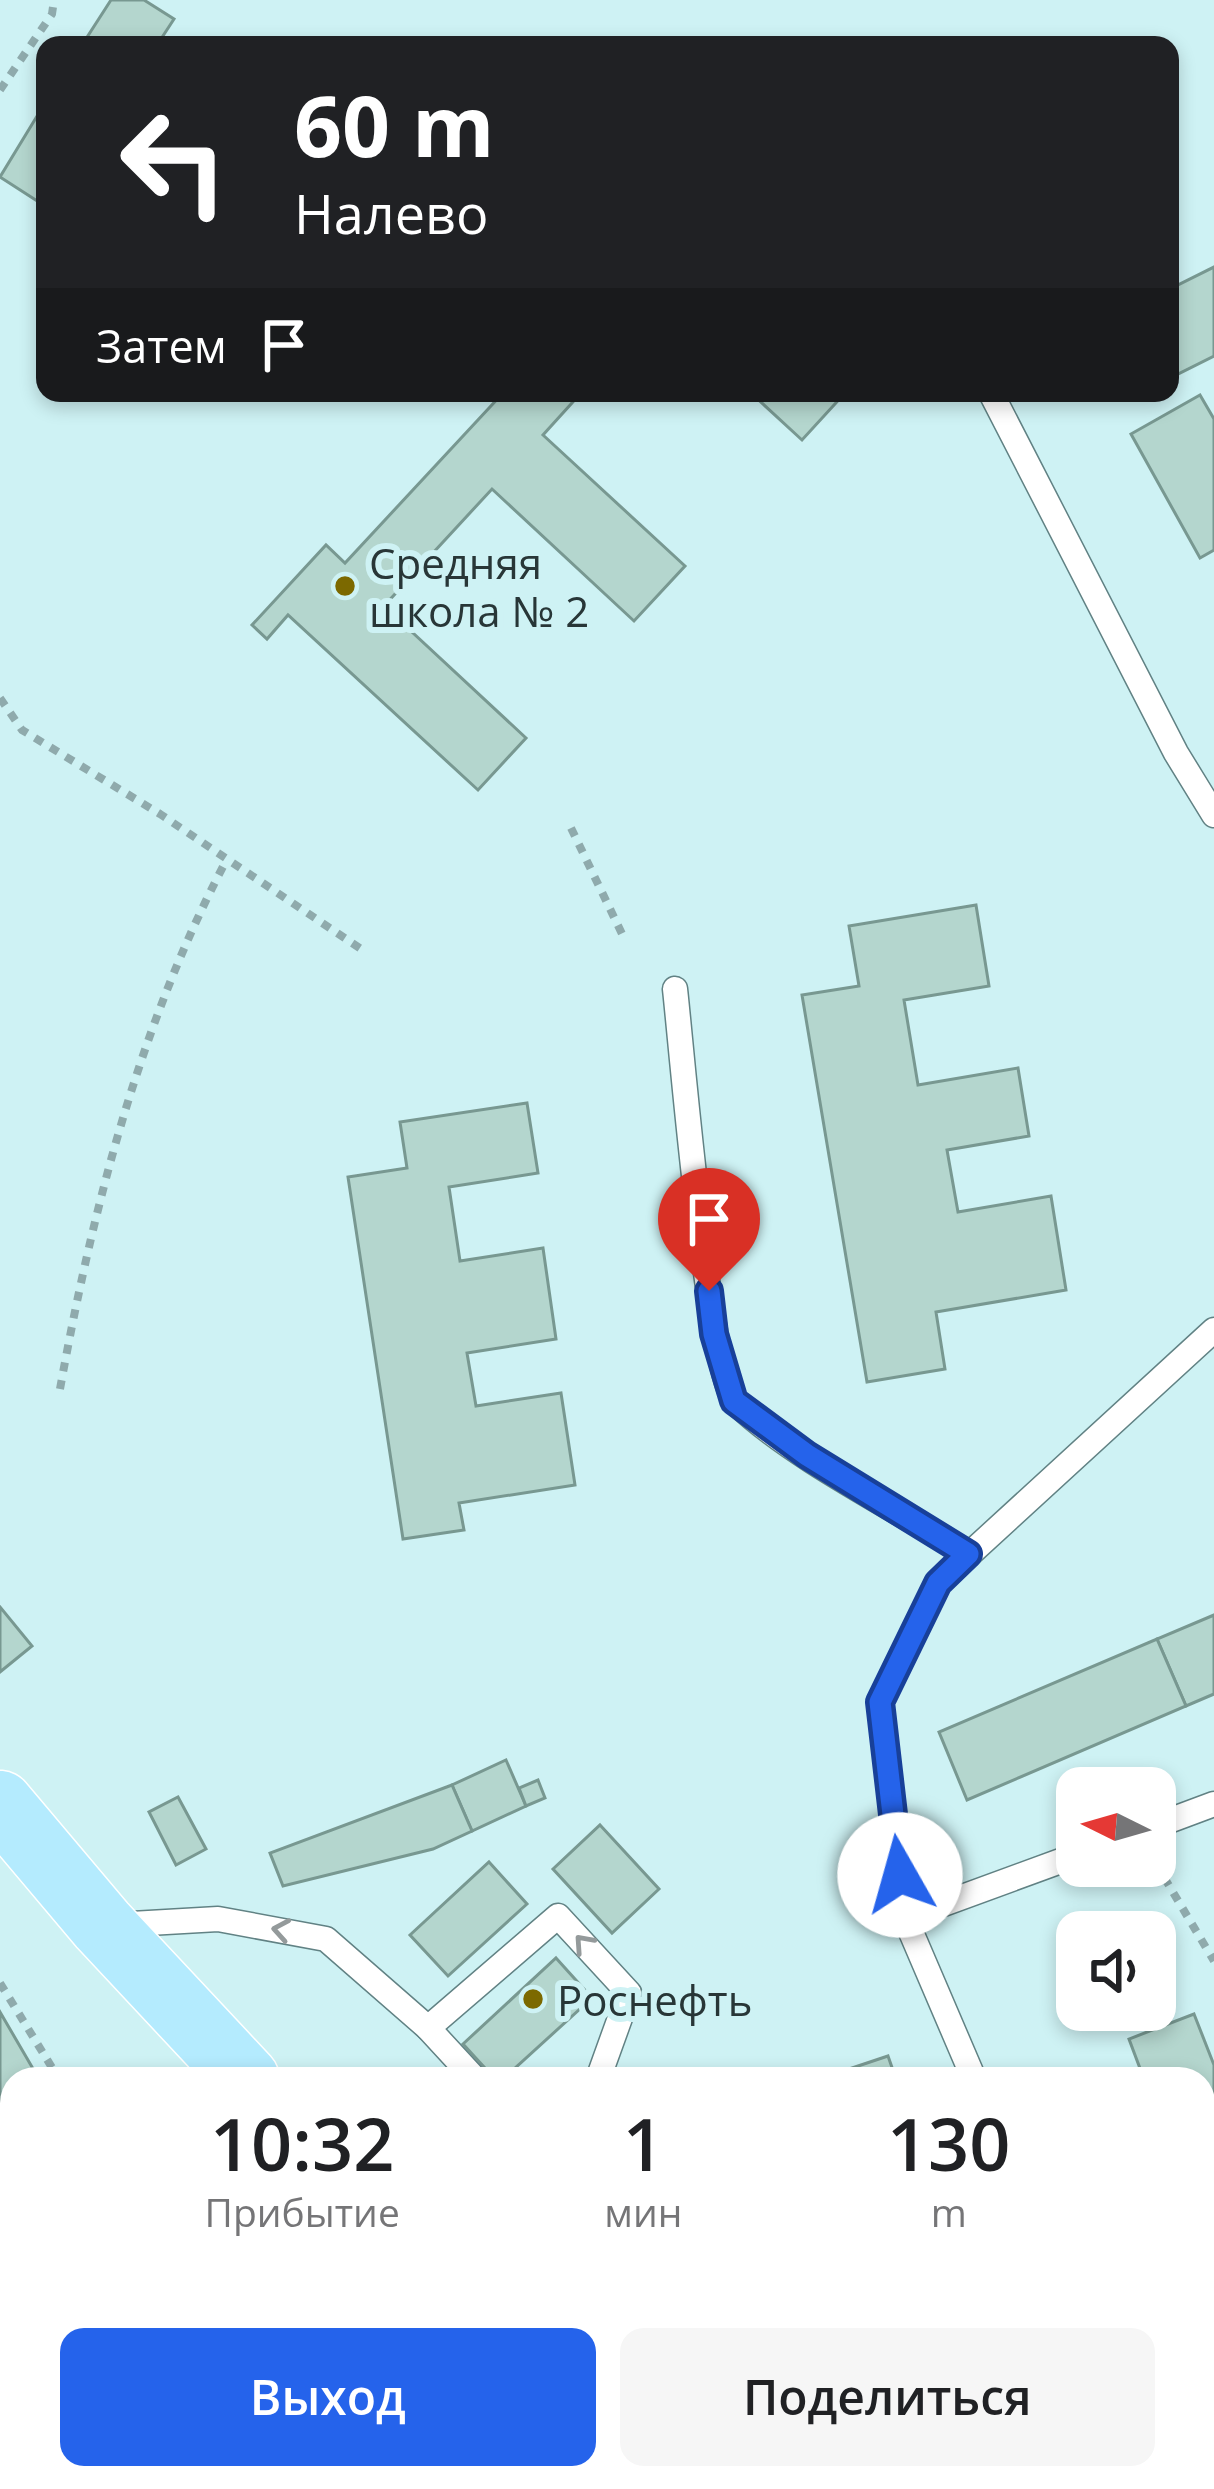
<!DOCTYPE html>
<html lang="ru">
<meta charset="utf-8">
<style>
:root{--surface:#fff;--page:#f6f6f6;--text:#202124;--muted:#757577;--accent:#2563eb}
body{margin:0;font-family:"Open Sans",sans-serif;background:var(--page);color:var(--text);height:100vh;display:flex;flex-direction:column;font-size:45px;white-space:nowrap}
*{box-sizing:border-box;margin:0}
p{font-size:39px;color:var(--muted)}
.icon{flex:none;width:66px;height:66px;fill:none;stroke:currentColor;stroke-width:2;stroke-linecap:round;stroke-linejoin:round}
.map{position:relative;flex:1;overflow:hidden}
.panel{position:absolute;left:0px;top:2067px;width:1215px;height:423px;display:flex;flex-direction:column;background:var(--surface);border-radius:36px 36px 0 0;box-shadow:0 6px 18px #0003}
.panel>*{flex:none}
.top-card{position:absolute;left:36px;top:36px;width:1143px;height:366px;border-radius:24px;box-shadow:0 6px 18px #0003;background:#202124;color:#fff;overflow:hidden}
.needle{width:78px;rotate:275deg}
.tools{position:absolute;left:1056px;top:1767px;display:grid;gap:24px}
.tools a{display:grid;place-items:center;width:120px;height:120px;border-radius:24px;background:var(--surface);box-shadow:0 6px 18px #0003;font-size:60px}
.pin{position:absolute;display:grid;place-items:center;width:102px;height:102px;color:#fff;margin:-123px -51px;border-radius:50% 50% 50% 0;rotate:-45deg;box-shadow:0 0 12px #0007}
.pin .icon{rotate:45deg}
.me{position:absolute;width:132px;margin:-66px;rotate:353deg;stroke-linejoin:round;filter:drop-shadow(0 0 9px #0008)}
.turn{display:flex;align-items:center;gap:42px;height:252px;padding:0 60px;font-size:54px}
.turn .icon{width:156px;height:156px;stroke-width:2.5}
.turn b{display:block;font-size:84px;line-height:102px}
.then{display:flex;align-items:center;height:114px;padding:0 60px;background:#0003;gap:24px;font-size:45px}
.eta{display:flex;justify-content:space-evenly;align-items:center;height:204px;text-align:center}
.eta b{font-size:72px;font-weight:600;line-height:84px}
.primary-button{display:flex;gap:24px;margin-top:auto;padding:24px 60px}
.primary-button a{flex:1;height:138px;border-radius:24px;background:var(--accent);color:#fff;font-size:48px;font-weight:600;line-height:138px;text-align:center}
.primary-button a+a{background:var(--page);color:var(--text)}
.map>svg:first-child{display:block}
.green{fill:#a2ccb4}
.building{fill:#b4d6ce;stroke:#789891;stroke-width:3}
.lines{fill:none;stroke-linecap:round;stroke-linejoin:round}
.service-casing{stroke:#618284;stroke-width:27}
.primary-casing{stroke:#fff;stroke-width:69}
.path{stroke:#8faaac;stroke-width:8;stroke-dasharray:9 9;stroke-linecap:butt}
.service{stroke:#fff;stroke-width:24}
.primary{stroke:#b4ebfe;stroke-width:66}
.oneway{stroke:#949a9b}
.route-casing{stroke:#184099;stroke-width:30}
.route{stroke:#2563eb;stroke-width:21}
.poi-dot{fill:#7c6900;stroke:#cef2f4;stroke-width:4.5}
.labels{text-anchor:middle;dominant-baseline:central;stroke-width:12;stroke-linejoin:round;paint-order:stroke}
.poi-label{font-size:42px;fill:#283637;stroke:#cef2f4;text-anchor:start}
</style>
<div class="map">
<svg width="1214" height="2489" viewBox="0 0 1214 2489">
<rect width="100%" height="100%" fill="#cef2f4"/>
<path class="green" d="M733 2478H935L939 2489H741Z"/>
<g class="building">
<path d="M111 0H144L174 19 157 45H82Z"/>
<path d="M45 103V206L0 177Z"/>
<path d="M1214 267V356L1172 377 1170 289Z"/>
<path d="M503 393H581L543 435 685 566 634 621 492 489 384 606 526 738 478 790 288 615 267 639 252 625 326 545 345 563Z"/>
<path d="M751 393H845L802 440Z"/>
<path d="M1200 395 1214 419V550L1200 558 1131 434Z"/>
<path d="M976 905 989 986 904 1000 918 1085 1018 1068 1029 1136 947 1150 958 1212 1051 1196 1066 1290 936 1312 945 1369 867 1382 802 995 859 986 849 926Z"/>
<path d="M527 1103 538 1173 449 1187 460 1261 543 1248 556 1339 467 1353 476 1406 561 1393 575 1485 459 1503 464 1530 403 1539 348 1177 407 1168 400 1122Z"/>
<path d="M0 1607 32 1646 0 1672Z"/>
<path d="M1214 1615V1694L1186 1706 1157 1639Z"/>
<path d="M1157 1639 1186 1706 967 1800 939 1732Z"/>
<path d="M506 1760 526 1806 472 1831 452 1785Z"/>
<path d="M538 1780 545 1798 526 1806 519 1788Z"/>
<path d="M452 1785 472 1831 433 1849 283 1886 270 1853Z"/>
<path d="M178 1797 206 1849 176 1865 149 1812Z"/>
<path d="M600 1825 659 1889 612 1933 553 1869Z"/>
<path d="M489 1862 527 1904 448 1976 410 1935Z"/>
<path d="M556 1958 592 1998 503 2079H495L463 2044Z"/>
<path d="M0 2012 39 2079H12V2121L0 2128Z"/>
<path d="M1194 2014 1214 2065V2259L1203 2231V2079H1144L1129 2039Z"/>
<path d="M888 2056 896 2079H856L852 2068Z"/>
<path d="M12 2311V2390L0 2397V2318Z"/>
<path d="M102 2478H239L245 2489H108Z"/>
<path d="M971 2478H1041L1045 2489H975Z"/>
</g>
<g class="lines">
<defs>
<g id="service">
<path d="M991 393 1176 753 1214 815"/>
<path d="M675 989C682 1051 708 1375 737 1404 793 1458 900 1511 968 1554"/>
<path d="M1155 1826 1214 1804"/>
<path d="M905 1918 1077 1855"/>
<path d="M114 1925 218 1919 326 1939 428 2028 558 1916 629 1993 598 2079"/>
<path d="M428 2028 475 2079"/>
<path d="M974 2079 905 1918 880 1702 938 1583 1214 1330"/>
<path d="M0 2295 12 2287"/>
<path d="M0 2431 12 2425"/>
<path d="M1203 2438 1214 2454"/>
<path d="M923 2478 927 2489"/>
</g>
<g id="primary">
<path d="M0 1804 102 1925 246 2079"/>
<path d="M570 2478 576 2489"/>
<path d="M623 2478 632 2489"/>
</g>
</defs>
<use href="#service" class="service-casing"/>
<use href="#primary" class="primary-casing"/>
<g class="path">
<path d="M0 90 52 14 54 0"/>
<path d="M0 698 22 730 160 814 364 951"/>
<path d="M571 828 625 940"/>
<path d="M60 1389C93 1207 140 1023 227 859"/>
<path d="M1155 1862 1214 1961"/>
<path d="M0 1983 59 2079"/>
</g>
<use href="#service" class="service"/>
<use href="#primary" class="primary"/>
</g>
<defs><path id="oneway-chevron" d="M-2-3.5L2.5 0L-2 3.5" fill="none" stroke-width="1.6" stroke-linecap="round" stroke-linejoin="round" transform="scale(3)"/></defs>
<g class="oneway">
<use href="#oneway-chevron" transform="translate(281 1930) rotate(-170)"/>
<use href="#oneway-chevron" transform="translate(583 1943) rotate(-132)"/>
</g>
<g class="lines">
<defs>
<path id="route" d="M709 1291 714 1334 734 1401 807 1455 968 1554 938 1583 880 1702 900 1875"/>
</defs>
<use href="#route" class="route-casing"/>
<use href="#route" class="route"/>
</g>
<g class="poi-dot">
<circle cx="345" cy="586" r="12"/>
<circle cx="533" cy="1999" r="12"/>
</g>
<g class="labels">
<g class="poi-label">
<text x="369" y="562">Средняя<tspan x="369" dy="48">школа № 2</tspan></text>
<text x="557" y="1999">Роснефть</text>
</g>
</g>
</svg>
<div class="tools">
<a><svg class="needle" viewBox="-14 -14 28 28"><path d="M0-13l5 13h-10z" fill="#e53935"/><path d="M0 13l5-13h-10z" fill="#757577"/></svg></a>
<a><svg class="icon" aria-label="sound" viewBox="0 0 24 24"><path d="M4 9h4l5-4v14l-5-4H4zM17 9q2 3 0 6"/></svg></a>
</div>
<div class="pin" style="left:709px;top:1291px;background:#d93025"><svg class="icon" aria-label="arrive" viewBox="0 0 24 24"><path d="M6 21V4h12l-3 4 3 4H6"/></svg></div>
<svg class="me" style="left:900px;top:1875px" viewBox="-20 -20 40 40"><circle r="19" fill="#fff"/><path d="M0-13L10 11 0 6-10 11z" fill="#2563eb"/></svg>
<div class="top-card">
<div class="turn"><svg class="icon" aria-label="left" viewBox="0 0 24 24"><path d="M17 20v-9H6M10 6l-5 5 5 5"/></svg><div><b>60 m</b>Налево</div></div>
<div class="then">Затем<svg class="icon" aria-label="arrive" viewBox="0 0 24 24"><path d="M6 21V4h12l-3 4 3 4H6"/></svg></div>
</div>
<section class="panel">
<div class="eta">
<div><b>10:32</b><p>Прибытие</p></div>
<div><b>1</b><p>мин</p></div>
<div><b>130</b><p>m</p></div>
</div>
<div class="primary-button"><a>Выход</a><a>Поделиться</a></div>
</section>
</div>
